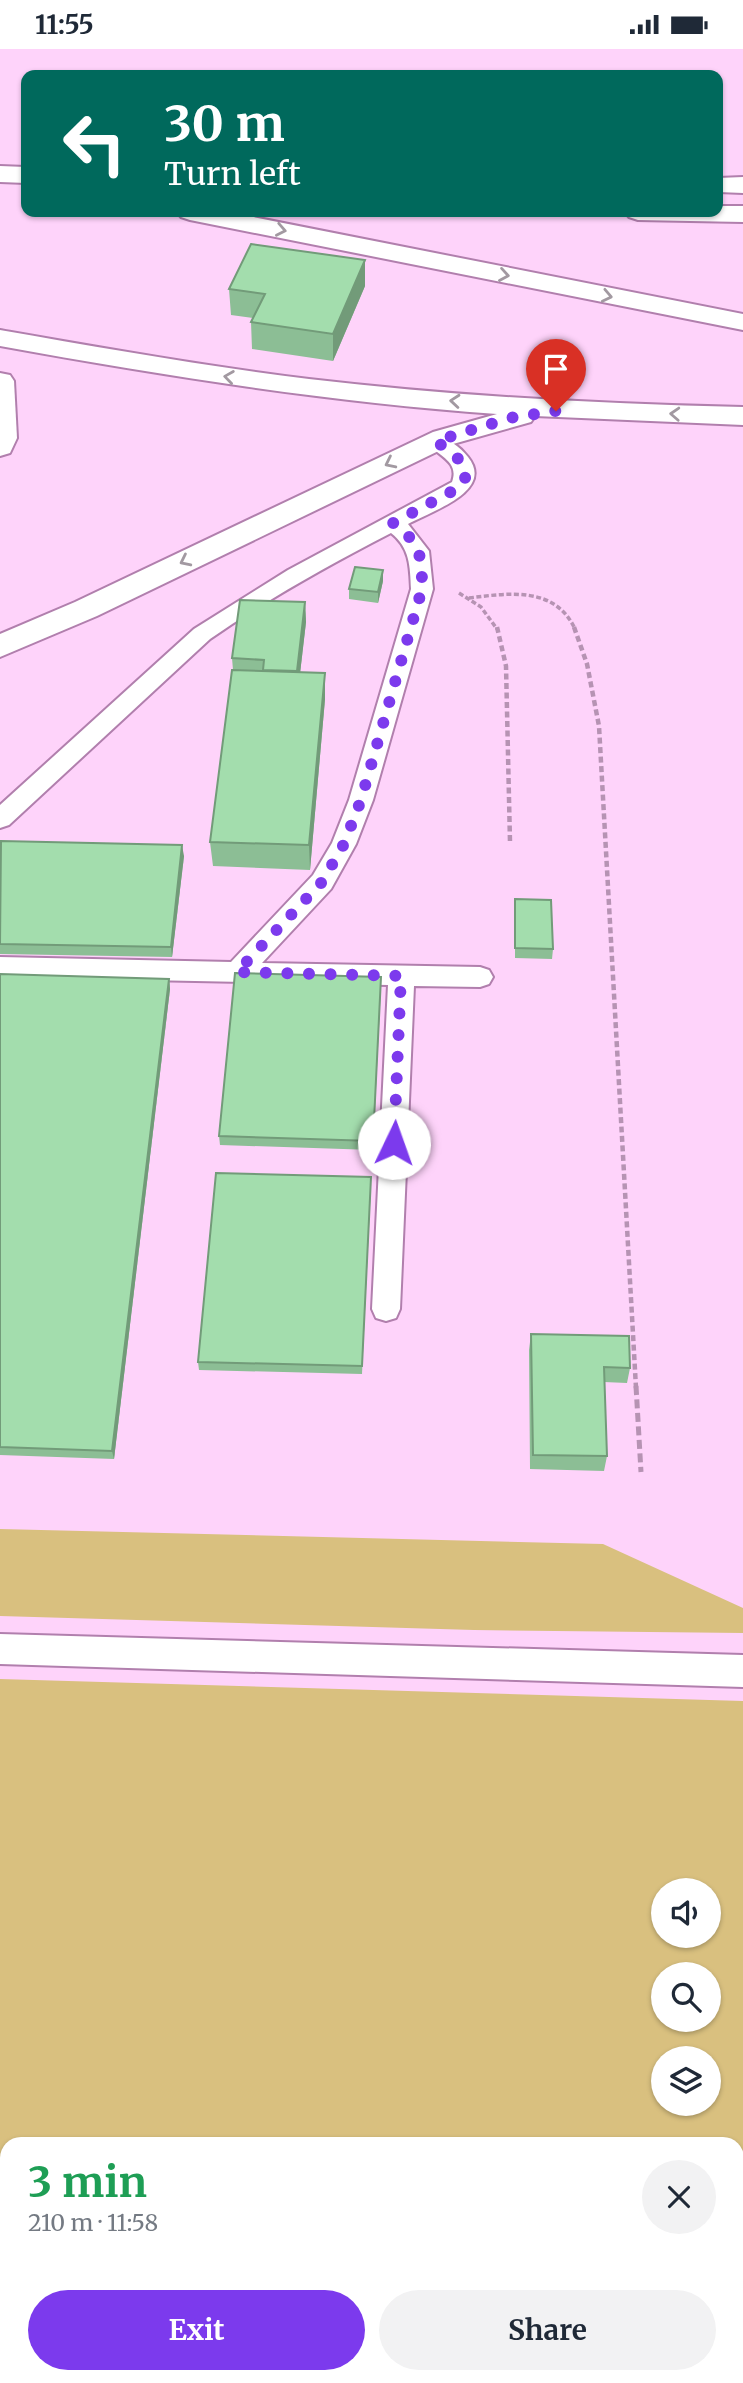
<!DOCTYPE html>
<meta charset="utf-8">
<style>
:root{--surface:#fff;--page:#f2f2f3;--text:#1f2937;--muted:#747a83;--accent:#7c3aed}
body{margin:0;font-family:Merriweather,serif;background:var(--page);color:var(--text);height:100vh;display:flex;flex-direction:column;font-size:26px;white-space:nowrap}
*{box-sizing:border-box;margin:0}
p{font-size:23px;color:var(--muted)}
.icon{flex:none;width:38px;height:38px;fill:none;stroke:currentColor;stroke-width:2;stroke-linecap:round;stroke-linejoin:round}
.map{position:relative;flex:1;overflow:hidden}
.details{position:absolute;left:0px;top:2088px;width:744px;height:247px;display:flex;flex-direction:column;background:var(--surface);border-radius:21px 21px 0 0;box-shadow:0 2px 5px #0004}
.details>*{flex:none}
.banner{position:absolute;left:21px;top:21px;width:702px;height:147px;border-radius:14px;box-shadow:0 2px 5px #0004;background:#00695c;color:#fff;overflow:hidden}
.fabs{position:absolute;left:651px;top:1829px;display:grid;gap:14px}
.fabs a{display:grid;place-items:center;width:70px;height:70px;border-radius:50%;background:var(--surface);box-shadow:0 2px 5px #0004;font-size:35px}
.pin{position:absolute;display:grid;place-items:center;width:60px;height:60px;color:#fff;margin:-72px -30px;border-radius:50% 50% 50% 0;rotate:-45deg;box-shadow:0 0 7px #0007}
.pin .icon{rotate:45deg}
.me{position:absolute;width:77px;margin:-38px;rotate:3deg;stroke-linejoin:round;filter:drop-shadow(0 0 5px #0008)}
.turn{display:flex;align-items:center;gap:24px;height:147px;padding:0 28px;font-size:32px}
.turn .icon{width:91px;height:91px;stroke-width:2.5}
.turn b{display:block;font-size:49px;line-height:60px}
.round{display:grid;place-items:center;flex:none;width:74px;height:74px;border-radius:37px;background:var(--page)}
.overview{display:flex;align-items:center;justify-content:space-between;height:119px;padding:0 28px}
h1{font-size:42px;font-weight:700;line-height:52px;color:#1e9e55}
.button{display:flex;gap:14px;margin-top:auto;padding:14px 28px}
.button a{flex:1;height:80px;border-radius:42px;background:var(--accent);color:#fff;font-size:28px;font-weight:700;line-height:80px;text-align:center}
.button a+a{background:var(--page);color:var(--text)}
.status{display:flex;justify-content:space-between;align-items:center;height:49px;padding:0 35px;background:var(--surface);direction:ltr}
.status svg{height:19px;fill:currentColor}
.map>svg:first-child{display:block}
.green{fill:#d9c07f;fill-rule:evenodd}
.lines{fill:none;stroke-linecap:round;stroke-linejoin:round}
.lane-casing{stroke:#b17fad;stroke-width:4}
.secondary-casing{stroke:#b17fad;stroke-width:4}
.path-far2{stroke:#b693b3;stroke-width:3.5;stroke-dasharray:5 2.5;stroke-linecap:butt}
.path-far1{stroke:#b693b3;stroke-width:4.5;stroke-dasharray:6 3.5;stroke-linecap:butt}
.path{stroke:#b693b3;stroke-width:5;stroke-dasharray:9 4.5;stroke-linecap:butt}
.lane{fill:#fff;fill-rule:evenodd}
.secondary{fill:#fff;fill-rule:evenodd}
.wall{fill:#8cbe95}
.shaded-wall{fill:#729b79}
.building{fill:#a3ddad;stroke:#729b79;stroke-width:2}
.oneway{stroke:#a299a1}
.route{stroke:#7c3aed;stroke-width:12;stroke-dasharray:0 21.6}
</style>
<div class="status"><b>11:55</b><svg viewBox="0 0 49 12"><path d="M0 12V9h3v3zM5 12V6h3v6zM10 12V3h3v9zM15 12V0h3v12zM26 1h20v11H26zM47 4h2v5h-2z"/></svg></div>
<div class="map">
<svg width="743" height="2334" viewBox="0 0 743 2334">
<rect width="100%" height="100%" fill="#fed3fa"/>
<g class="green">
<path d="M0 1480 603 1495 743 1559V1584L474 1581 0 1567Z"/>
<path d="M0 1630 743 1652V2334H0ZM663 1841H709V1886H663ZM663 1925H709V1970H663ZM663 2009H709V2054H663ZM7 2095H737V2328H7Z"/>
</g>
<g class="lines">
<defs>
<g id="lane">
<path d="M436 386C448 389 460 398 468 408 495 442 432 462 408 475L429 502 433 540 373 751 356 795 331 840 262 914 480 918 489 921 493 928 489 935 480 938 414 937 400 1260 396 1269 386 1272 376 1269 372 1260 388 936 0 928V908L231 913 313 826 332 794 349 751 411 540C410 517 410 499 391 484 329 516 268 550 210 590L9 776 0 779V756L194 580 288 521 452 433C460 411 436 407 426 392L429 387Z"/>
<path d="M0 1585 743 1606V1638L0 1615Z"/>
</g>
<g id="secondary">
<path d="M0 117 26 118V134L0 133Z"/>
<path d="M743 128V144L718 143V129Z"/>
<path d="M718 157H743V173L638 171 629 168 625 163H718Z"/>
<path d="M177 163H228L743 265V281L190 171 181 168Z"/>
<path d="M0 281C103 299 205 317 309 330 453 347 598 355 743 358V376L535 367 531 373 453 395 97 567 0 608V585L75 553 433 383 497 365C330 353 165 327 0 297Z"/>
<path d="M0 324 10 326 14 332 17 389 10 404 0 407Z"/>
</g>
</defs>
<use href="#lane" class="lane-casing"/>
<use href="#secondary" class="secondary-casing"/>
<g class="path-far2">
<path d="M459 544 481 558 497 580"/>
<path d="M469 549C509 544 555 537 575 580"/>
</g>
<g class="path-far1">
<path d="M497 578 506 617 510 793"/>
<path d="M574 578 587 615 599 677 636 1339"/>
</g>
<path class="path" d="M636 1337 641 1423"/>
<use href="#lane" class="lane"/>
<use href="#secondary" class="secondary"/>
</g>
<g class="wall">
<path d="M365 211V237L333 312 252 300 251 273 253 269 231 266 229 240Z"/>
<path d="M383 532 378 554 349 550V540Z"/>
<path d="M305 553 306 573 300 624 325 650 310 821 213 817 210 793 233 621 232 609Z"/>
<path d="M0 797 184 807 172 908 0 905Z"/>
<path d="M515 850 553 900 552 910 515 909Z"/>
<path d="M0 925 169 930 170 940 114 1410 0 1406Z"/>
<path d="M381 938 373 1101 220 1096 219 1087Z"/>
<path d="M371 1137 362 1325 199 1321 198 1313Z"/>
<path d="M531 1285 630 1319 627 1334 604 1333 607 1407 604 1422 530 1420 529 1301Z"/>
</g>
<g class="shaded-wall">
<path d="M365 211V237L333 312V285Z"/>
<path d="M383 521V532L378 554V543Z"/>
<path d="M305 553 306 573 298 642 297 622Z"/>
<path d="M325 624V650L310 821 309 796Z"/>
<path d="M182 796 184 807 172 908 171 898Z"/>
<path d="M169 930 170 940 114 1410 112 1402Z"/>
</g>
<g class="building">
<path d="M251 195 365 211 333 285 251 273 265 245 229 240Z"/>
<path d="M355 518 383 521 378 543 349 540Z"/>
<path d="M240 551 305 553 297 622 263 621 264 611 232 609Z"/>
<path d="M232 621 325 624 309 796 210 793Z"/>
<path d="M1 792 182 796 171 898 0 895Z"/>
<path d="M515 850 551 851 553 900 515 899Z"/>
<path d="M235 924 381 928 373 1092 219 1087Z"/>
<path d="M0 925 169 930 112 1402 0 1398Z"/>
<path d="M216 1124 371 1128 362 1317 198 1313Z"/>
<path d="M531 1285 629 1287 630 1319 604 1318 607 1407 533 1406Z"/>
</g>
<defs><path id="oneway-chevron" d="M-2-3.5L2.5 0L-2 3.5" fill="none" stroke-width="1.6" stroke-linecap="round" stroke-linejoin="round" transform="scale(1.75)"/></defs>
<g class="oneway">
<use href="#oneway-chevron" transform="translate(281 181) rotate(11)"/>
<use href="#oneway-chevron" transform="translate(504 226) rotate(10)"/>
<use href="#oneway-chevron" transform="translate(607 247) rotate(12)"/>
<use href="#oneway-chevron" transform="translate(229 328) rotate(-172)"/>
<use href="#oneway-chevron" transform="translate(455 352) rotate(-175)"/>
<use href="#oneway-chevron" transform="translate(675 365) rotate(-177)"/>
<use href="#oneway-chevron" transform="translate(390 414) rotate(154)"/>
<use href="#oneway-chevron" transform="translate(185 512) rotate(154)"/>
</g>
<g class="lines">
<path class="route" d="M394 1094 401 927 237 923 322 833 344 795 361 751 422 540C422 507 421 494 393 474L460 438C477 418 451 404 436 392L510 369 556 362"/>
</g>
</svg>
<div class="fabs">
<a><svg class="icon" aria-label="sound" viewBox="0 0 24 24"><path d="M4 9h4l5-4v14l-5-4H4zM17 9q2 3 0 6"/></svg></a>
<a><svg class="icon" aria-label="search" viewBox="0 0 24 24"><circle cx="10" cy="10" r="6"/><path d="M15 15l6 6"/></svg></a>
<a><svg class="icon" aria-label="layers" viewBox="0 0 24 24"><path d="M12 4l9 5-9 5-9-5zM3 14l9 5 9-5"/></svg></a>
</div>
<div class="pin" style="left:556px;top:362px;background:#d93025"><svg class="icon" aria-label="arrive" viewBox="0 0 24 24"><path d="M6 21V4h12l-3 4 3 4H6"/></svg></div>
<svg class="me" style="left:394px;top:1094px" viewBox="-20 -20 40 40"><circle r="19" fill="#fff"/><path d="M0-13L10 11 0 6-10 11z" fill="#7c3aed"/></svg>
<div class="banner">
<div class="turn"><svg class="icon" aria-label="left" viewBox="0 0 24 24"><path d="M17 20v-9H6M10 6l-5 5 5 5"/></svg><div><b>30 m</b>Turn left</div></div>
</div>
<section class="details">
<div class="overview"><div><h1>3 min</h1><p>210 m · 11:58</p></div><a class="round"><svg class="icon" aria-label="close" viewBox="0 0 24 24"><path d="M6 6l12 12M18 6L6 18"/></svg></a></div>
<div class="button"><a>Exit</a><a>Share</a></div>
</section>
</div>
